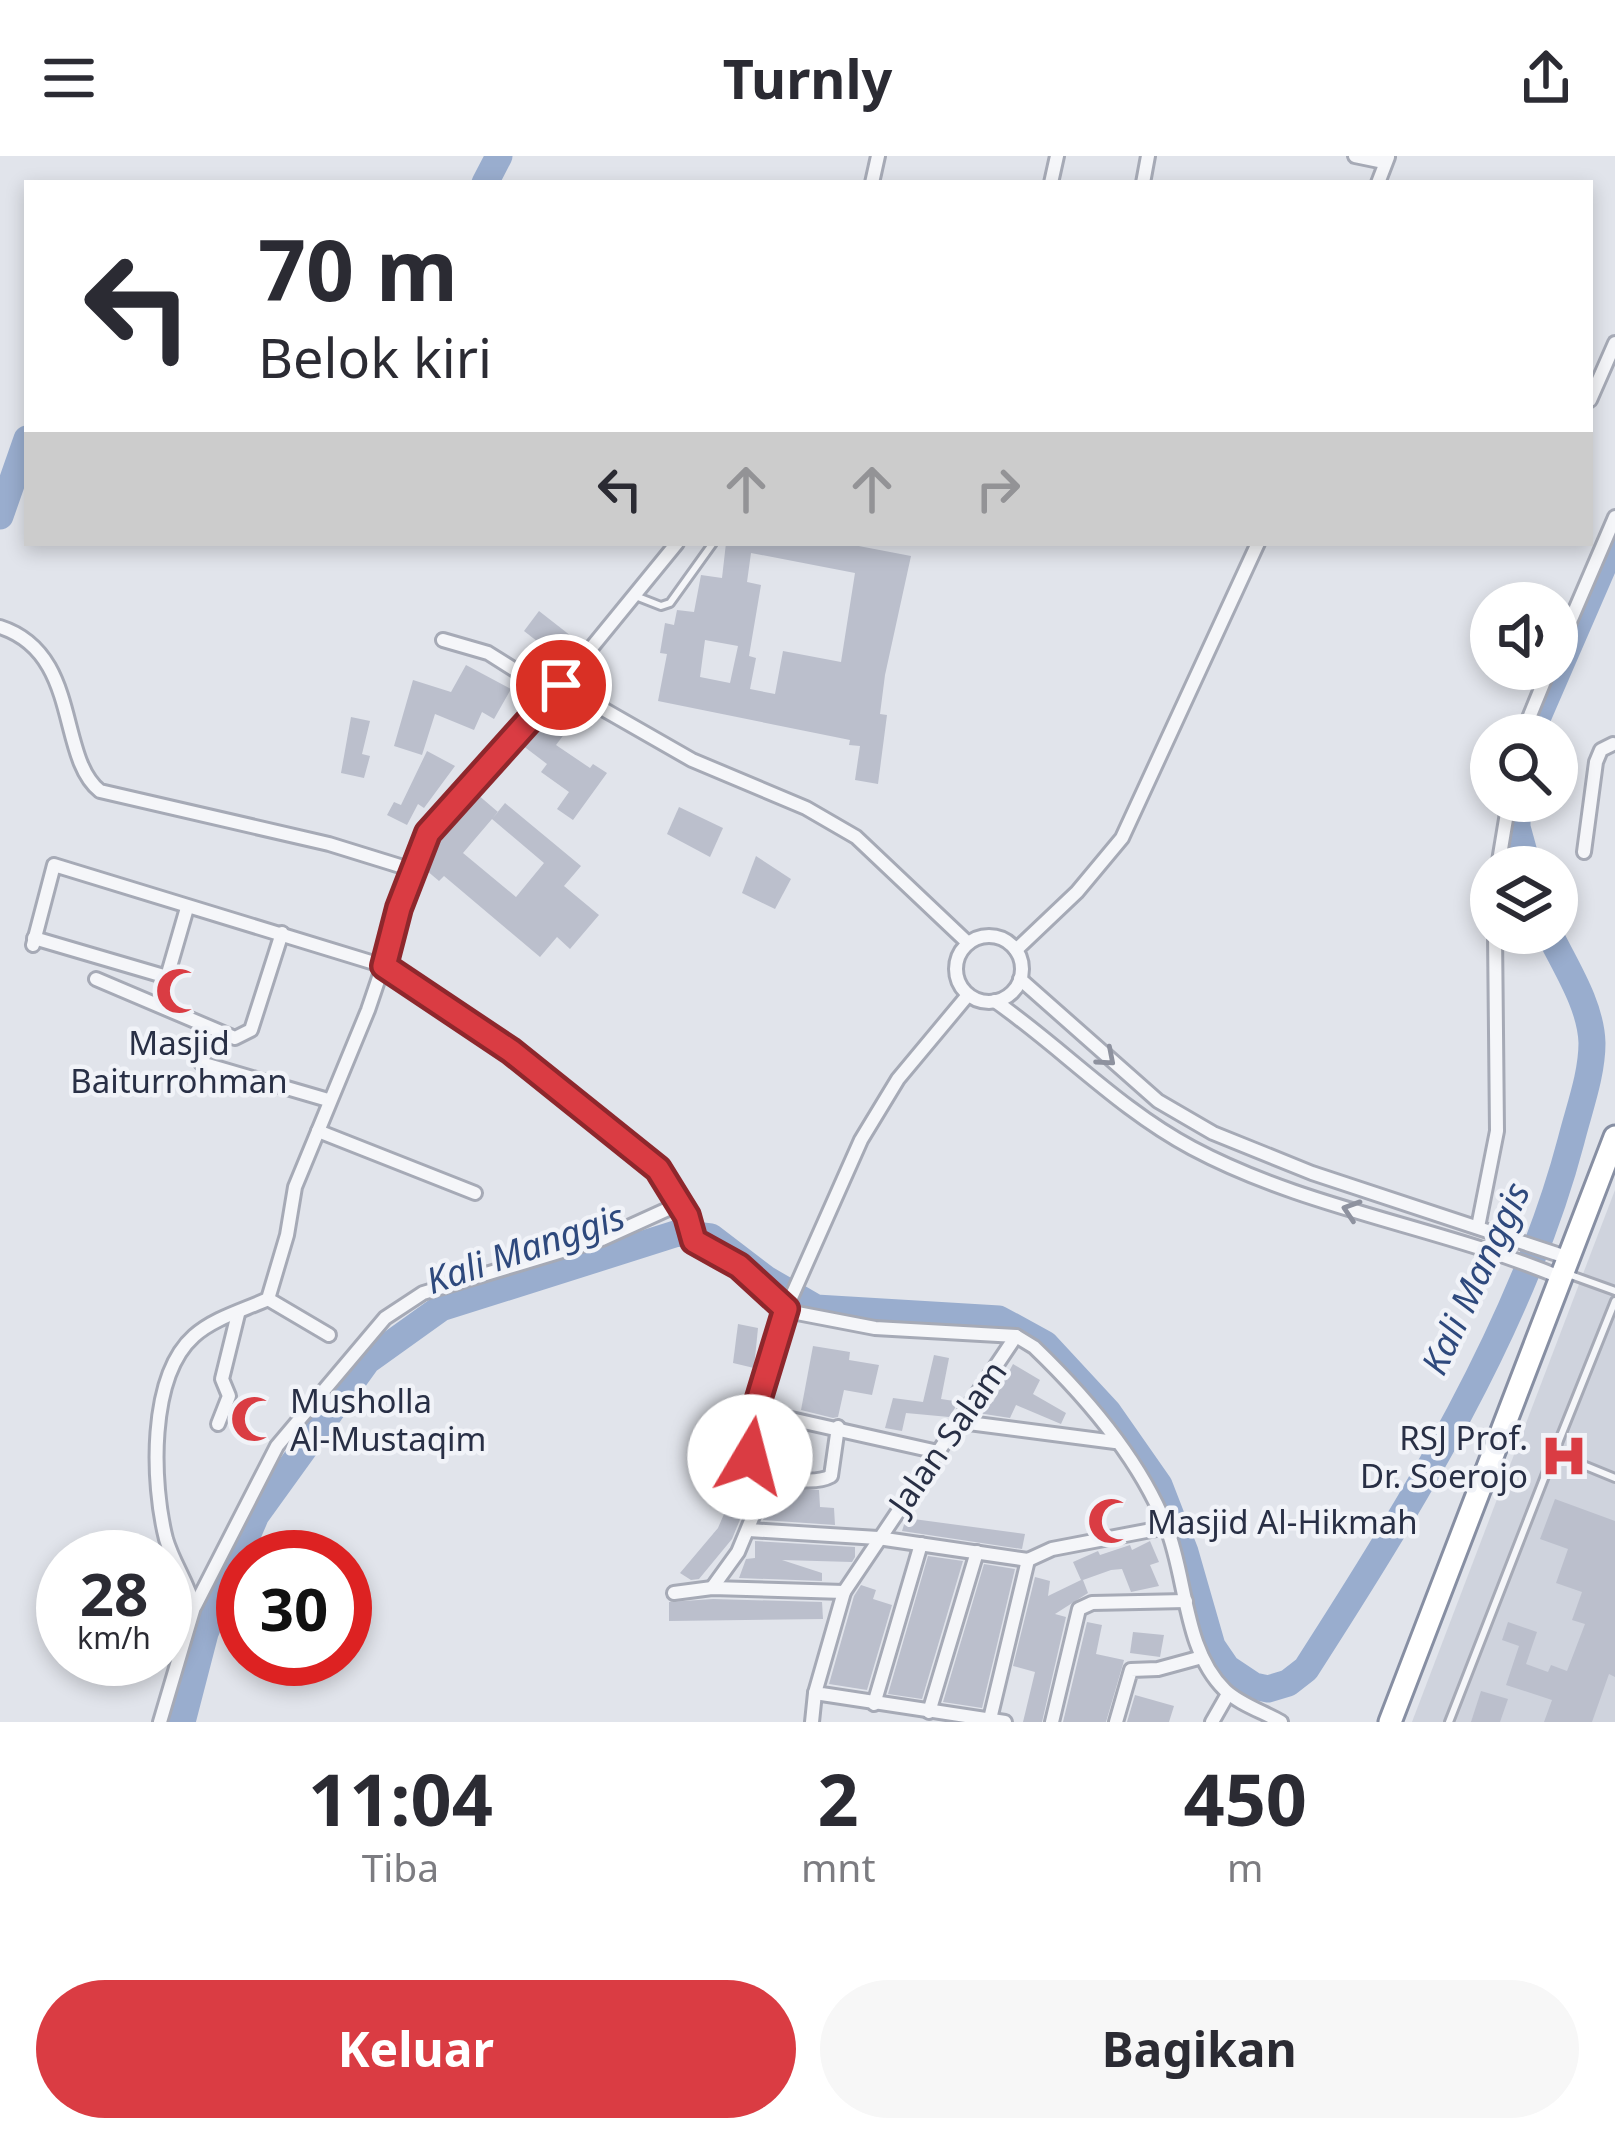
<!DOCTYPE html>
<html lang="id">
<style>
:root{--surface:#fff;--page:#f7f7f7;--text:#2b2b33;--muted:#7c7c81;--accent:#da3c43}
body{margin:0;font-family:"Noto Sans",sans-serif;background:var(--page);color:var(--text);height:100vh;display:flex;flex-direction:column;font-size:45px;white-space:nowrap}
*{box-sizing:border-box;margin:0}
p{font-size:39px;color:var(--muted)}
.icon{flex:none;width:66px;height:66px;fill:none;stroke:currentColor;stroke-width:2;stroke-linecap:round;stroke-linejoin:round}
.map{position:relative;height:1566px;overflow:hidden}
.drawer{display:flex;flex-direction:column;background:var(--surface);flex:1}
.drawer>*{flex:none}
.guide{position:absolute;left:24px;top:24px;width:1569px;height:366px;border-radius:0px;box-shadow:0 6px 18px #0003;background:#fff;color:var(--text);overflow:hidden}
.controls{position:absolute;left:1470px;top:426px;display:grid;gap:24px}
.controls a{display:grid;place-items:center;width:108px;height:108px;border-radius:50%;background:var(--surface);box-shadow:0 6px 18px #0003;font-size:60px}
.speed{position:absolute;left:36px;top:1374px;display:flex;gap:24px;font-size:60px;font-weight:700;text-align:center}
.speed>*{display:grid;place-content:center;width:156px;height:156px;border-radius:50%;background:var(--surface);box-shadow:0 6px 18px #0003;line-height:1}
.speed small{font-size:30px;font-weight:400}
.speed .limit{border:18px solid #d22;background:#fff;color:#111}
.pin{position:absolute;display:grid;place-items:center;width:102px;height:102px;color:#fff;margin:-51px;border:6px solid #fff;border-radius:50%;box-shadow:0 3px 12px #0007}
.me{position:absolute;width:132px;margin:-66px;rotate:8deg;stroke-linejoin:round;filter:drop-shadow(0 0 9px #0008)}
.turn{display:flex;align-items:center;gap:42px;height:252px;padding:0 36px;font-size:54px}
.turn .icon{width:156px;height:156px;stroke-width:2.5}
.turn b{display:block;font-size:84px;line-height:102px}
.lanes{display:flex;align-items:center;height:114px;padding:0 36px;background:#0003;justify-content:center;gap:60px;direction:ltr}
.lanes .off{opacity:.35}
.eta{display:flex;justify-content:space-evenly;align-items:center;height:204px;text-align:center}
.eta b{font-size:72px;font-weight:700;line-height:84px}
.primary-button{display:flex;gap:24px;margin-top:auto;padding:24px 36px}
.primary-button a{flex:1;height:138px;border-radius:72px;background:var(--accent);color:#fff;font-size:48px;font-weight:700;line-height:138px;text-align:center}
.primary-button a+a{background:var(--page);color:var(--text)}
header{display:flex;justify-content:space-between;align-items:center;height:156px;padding:0 36px;background:var(--surface);font-size:54px;font-weight:700}
.map>svg:first-child{display:block}
.built{fill:#cfd3dd}
.lines{fill:none;stroke-linecap:round;stroke-linejoin:round}
.river{stroke:#99adce;stroke-width:27}
.building{fill:#bbbfcc;fill-rule:evenodd}
.service-casing{stroke:#a6aab6;stroke-width:12}
.minor-casing{stroke:#a6aab6;stroke-width:18}
.trunk-casing{stroke:#878fa3;stroke-width:27}
.service{stroke:#f5f6f9;stroke-width:6}
.minor{stroke:#f5f6f9;stroke-width:12}
.trunk{stroke:#fff;stroke-width:21}
.oneway{stroke:#8e929f}
.route-casing{stroke:#8e272c;stroke-width:30}
.route{stroke:#da3c43;stroke-width:21}
.labels{text-anchor:middle;dominant-baseline:central;stroke-width:9;stroke-linejoin:round;paint-order:stroke}
.poi-label{font-size:33px;fill:#282f45;stroke:#f1f3f8;text-anchor:start}
.street-label{font-size:33px;fill:#282f45;stroke:#f1f3f8}
.water-label{font-size:36px;font-style:italic;fill:#2e497d;stroke:#f1f3f8}
</style>
<header><svg class="icon" aria-label="menu" viewBox="0 0 24 24"><path d="M4 6h16M4 12h16M4 18h16"/></svg>Turnly<svg class="icon" aria-label="share" viewBox="0 0 24 24"><path d="M12 15V3M7 8l5-5 5 5M5 13v7h14v-7"/></svg></header>
<div class="map">
<svg width="1615" height="1566" viewBox="0 0 1615 1566">
<rect width="100%" height="100%" fill="#e1e4eb"/>
<path class="built" d="M1615 1034V1566H1412Z"/>
<g class="lines">
<g class="river">
<path d="M485 27 499 0"/>
<path d="M0 360 27 283"/>
<path d="M1530 579 1615 383"/>
<path d="M1517 645V671L1528 711"/>
<path d="M182 1566 205 1477 256 1359 367 1205 441 1152 678 1077 711 1081 766 1123 816 1152 999 1163 1045 1188 1108 1256 1159 1329 1185 1396 1212 1490 1227 1512 1254 1530 1268 1533 1288 1527 1306 1513C1410 1351 1522 1171 1571 985 1579 953 1592 919 1592 887 1591 849 1565 810 1549 777"/>
</g>
</g>
<g class="building">
<path d="M726 387H843L911 400 885 519 880 558 887 559 878 628 855 624 860 590 849 589 850 584 658 545 667 498 660 497 665 467 674 469 677 454 694 456 701 419 722 422ZM751 397 855 417 841 506 783 495 775 538 750 533 756 502 749 500 761 429 747 426ZM705 484 738 490 730 527 700 521Z"/>
<path d="M539 455 571 480 560 494 555 490 551 496 524 475Z"/>
<path d="M466 509 511 533 494 563 482 556 474 574 435 558 422 599 394 590 413 524 451 536Z"/>
<path d="M548 559 568 573 556 589 590 612 593 608 607 617 573 664 557 653 569 636 541 616 547 608 522 589Z"/>
<path d="M351 561 370 565 362 598 370 600 364 622 341 617Z"/>
<path d="M427 595 455 610 424 652 418 648 407 669 387 659 394 646 401 649Z"/>
<path d="M477 638 498 656 492 663 505 647 581 710 564 730 599 759 570 793 557 781 540 801 444 720 439 725 426 714 436 687ZM492 663 544 707 516 741 463 697Z"/>
<path d="M679 651 723 672 710 701 667 678Z"/>
<path d="M756 700 791 723 775 753 742 737Z"/>
<path d="M738 1168 758 1172 754 1212 733 1207Z"/>
<path d="M813 1190 850 1196 849 1204 879 1209 872 1239 844 1234 838 1261 833 1262 801 1254Z"/>
<path d="M934 1199 949 1202 941 1243 954 1245 955 1252 949 1261 906 1257 902 1275 885 1272 893 1242 923 1246Z"/>
<path d="M1013 1208 1040 1224 1033 1238 1066 1257 1061 1268 1016 1249 1010 1262 978 1257 987 1242 993 1246Z"/>
<path d="M750 1322 755 1327 732 1383 699 1423 691 1424 680 1417 718 1372 730 1344Z"/>
<path d="M776 1331 819 1334 820 1351 834 1352 835 1369 763 1364Z"/>
<path d="M1555 1343 1615 1365V1521L1609 1518 1592 1566H1544L1552 1544 1506 1529 1519 1490 1502 1484 1508 1466 1537 1476 1526 1508 1548 1516 1551 1509 1567 1515 1585 1468 1572 1464 1582 1436 1556 1427 1568 1393 1540 1383Z"/>
<path d="M906 1362 1025 1378 1022 1393 902 1375Z"/>
<path d="M755 1385 855 1391V1401L852 1406 782 1404 822 1417V1425L739 1422 746 1403 755 1402Z"/>
<path d="M1150 1385 1159 1406 1150 1409 1159 1430 1131 1436 1122 1413 1111 1414 1083 1424 1088 1437 1055 1458 1066 1461 1042 1566H1023L1035 1516 1013 1510 1035 1421 1050 1425 1048 1440 1081 1424 1073 1406 1098 1395 1100 1399 1130 1389 1132 1394Z"/>
<path d="M928 1400 963 1405 922 1543 888 1538Z"/>
<path d="M984 1408 1015 1413 982 1552 943 1546Z"/>
<path d="M861 1429 876 1434 873 1443 892 1449 867 1534 829 1528 854 1440Z"/>
<path d="M713 1443 822 1446 823 1463 669 1465V1446Z"/>
<path d="M1087 1466 1102 1469 1096 1498 1124 1504 1123 1508 1106 1566H1063Z"/>
<path d="M1133 1476 1164 1479 1160 1501 1130 1497Z"/>
<path d="M1481 1535 1508 1543 1500 1566H1471Z"/>
<path d="M1135 1539 1174 1550 1169 1566H1127Z"/>
</g>
<g class="lines">
<defs>
<g id="service">
<path d="M638 441 661 450 670 447 713 387"/>
<path d="M1568 1118 1615 1135"/>
<path d="M1554 1297 1615 1145"/>
<path d="M1449 1566 1554 1297 1615 1322"/>
</g>
<g id="minor">
<path d="M1355 0 1384 6"/>
<path d="M872 27 878 0"/>
<path d="M1051 27 1057 0"/>
<path d="M1143 27 1148 0"/>
<path d="M1378 27 1388 1"/>
<path d="M1590 244 1615 187"/>
<path d="M677 387 561 529 692 604 806 652 856 681 968 787"/>
<path d="M0 471C81 497 57 601 100 635L329 688 413 714"/>
<path d="M443 484 488 497 553 538"/>
<path d="M1557 496 1615 361"/>
<path d="M1522 579 1549 513"/>
<path d="M1584 696 1596 606 1601 594 1613 588"/>
<path d="M1498 711 1509 645"/>
<circle cx="989" cy="813" r="33"/>
<path d="M34 782 167 821 187 752"/>
<path d="M33 789 54 709 384 810 409 823 511 895 658 1013 687 1060 694 1086 739 1110 786 1153 797 1157 875 1172 1016 1180 1034 1191C1086 1241 1139 1302 1166 1370 1187 1421 1183 1493 1225 1534 1239 1548 1264 1556 1281 1566"/>
<path d="M1016 794 1077 736 1122 682 1258 387"/>
<path d="M96 823 235 882 251 874 282 777"/>
<path d="M1020 823 1158 945 1213 977 1312 1017 1569 1102"/>
<path d="M995 845C1062 892 1119 953 1192 992 1308 1054 1442 1071 1562 1122"/>
<path d="M201 907 328 944"/>
<path d="M318 975 475 1037"/>
<path d="M1478 1071 1497 975 1495 777"/>
<path d="M268 1143 329 1179"/>
<path d="M755 1255 750 1301 759 1317C779 1321 813 1330 831 1320L838 1271"/>
<path d="M961 1266 1115 1286"/>
<path d="M218 1268 229 1240 222 1223 238 1158"/>
<path d="M938 1296 755 1255 786 1153 861 984 898 923 968 839"/>
<path d="M749 1374 878 1382 1028 1404 1052 1393 1167 1371"/>
<path d="M712 1432 738 1396 770 1319"/>
<path d="M674 1437 712 1432 844 1436"/>
<path d="M195 1450 277 1290 385 1162 423 1137 602 1083 679 1048"/>
<path d="M874 1548 921 1388"/>
<path d="M929 1556 977 1396"/>
<path d="M990 1563 1028 1404"/>
<path d="M160 1566 194 1451C188 1427 173 1407 166 1383 152 1328 148 1221 194 1180 214 1162 244 1154 268 1143L287 1079 295 1031 368 854 428 677 561 529"/>
<path d="M812 1566 815 1537"/>
<path d="M1005 1566 815 1537 844 1436 1016 1180"/>
<path d="M1052 1566 1079 1453 1092 1447 1186 1445"/>
<path d="M1116 1566 1131 1514 1158 1513 1202 1501"/>
<path d="M1212 1566 1228 1538"/>
</g>
<path id="trunk" d="M1390 1566 1615 981"/>
</defs>
<use href="#service" class="service-casing"/>
<use href="#minor" class="minor-casing"/>
<use href="#trunk" class="trunk-casing"/>
<use href="#service" class="service"/>
<use href="#minor" class="minor"/>
<use href="#trunk" class="trunk"/>
</g>
<defs><path id="oneway-chevron" d="M-2-3.5L2.5 0L-2 3.5" fill="none" stroke-width="1.6" stroke-linecap="round" stroke-linejoin="round" transform="scale(3)"/></defs>
<g class="oneway">
<use href="#oneway-chevron" transform="translate(1107 902) rotate(41)"/>
<use href="#oneway-chevron" transform="translate(1351 1054) rotate(-162)"/>
</g>
<g class="lines">
<defs>
<path id="route" d="M561 529 428 677 399 752 384 810 511 895 658 1013 687 1060 694 1085 739 1110 786 1153 755 1255 750 1301"/>
</defs>
<use href="#route" class="route-casing"/>
<use href="#route" class="route"/>
</g>
<defs>
<symbol id="mosque-bare" viewBox="-9 -9 18 18"><path d="M3.5-4.9A6 6 0 1 0 3.5 4.9A5 5 0 1 1 3.5-4.9Z" fill="#da3c43" stroke="#f1f3f8" stroke-width="2.5" paint-order="stroke"/></symbol>
<symbol id="hospital-bare" viewBox="-9 -9 18 18"><path d="M-5-5h3v3.5h4V-5h3V5h-3V1.5h-4V5h-3Z" fill="#da3c43" stroke="#f1f3f8" stroke-width="2.5" paint-order="stroke"/></symbol>
</defs>
<g fill-rule="evenodd">
<use href="#mosque-bare" x="146" y="802" width="66" height="66"/>
<use href="#mosque-bare" x="221" y="1230" width="66" height="66"/>
<use href="#hospital-bare" x="1531" y="1267" width="66" height="66"/>
<use href="#mosque-bare" x="1078" y="1332" width="66" height="66"/>
</g>
<g class="labels">
<g class="poi-label">
<text x="179" y="886" text-anchor="middle">Masjid<tspan x="179" dy="38">Baiturrohman</tspan></text>
<text x="290" y="1244">Musholla<tspan x="290" dy="38">Al-Mustaqim</tspan></text>
<text x="1528" y="1281" text-anchor="end">RSJ Prof.<tspan x="1528" dy="38">Dr. Soerojo</tspan></text>
<text x="1147" y="1365">Masjid Al-Hikmah</text>
</g>
<g class="street-label">
<text transform="translate(947 1281) rotate(-55)">Jalan Salam</text>
</g>
<g class="water-label">
<text transform="translate(525 1092) rotate(-19)">Kali Manggis</text>
<text transform="translate(1475 1122) rotate(-65)">Kali Manggis</text>
</g>
</g>
</svg>
<div class="controls">
<a><svg class="icon" aria-label="sound" viewBox="0 0 24 24"><path d="M4 9h4l5-4v14l-5-4H4zM17 9q2 3 0 6"/></svg></a>
<a><svg class="icon" aria-label="search" viewBox="0 0 24 24"><circle cx="10" cy="10" r="6"/><path d="M15 15l6 6"/></svg></a>
<a><svg class="icon" aria-label="layers" viewBox="0 0 24 24"><path d="M12 4l9 5-9 5-9-5zM3 14l9 5 9-5"/></svg></a>
</div>
<div class="speed"><div>28<small>km/h</small></div><div class="limit">30</div></div>
<div class="pin" style="left:561px;top:529px;background:#d93025"><svg class="icon" aria-label="arrive" viewBox="0 0 24 24"><path d="M6 21V4h12l-3 4 3 4H6"/></svg></div>
<svg class="me" style="left:750px;top:1301px" viewBox="-20 -20 40 40"><circle r="19" fill="#fff"/><path d="M0-13L10 11 0 6-10 11z" fill="#da3c43"/></svg>
<div class="guide">
<div class="turn"><svg class="icon" aria-label="left" viewBox="0 0 24 24"><path d="M17 20v-9H6M10 6l-5 5 5 5"/></svg><div><b>70 m</b>Belok kiri</div></div>
<div class="lanes"><svg class="icon" aria-label="left" viewBox="0 0 24 24"><path d="M17 20v-9H6M10 6l-5 5 5 5"/></svg><svg class="icon off" aria-label="ahead" viewBox="0 0 24 24"><path d="M12 20V5M6 11l6-6 6 6"/></svg><svg class="icon off" aria-label="ahead" viewBox="0 0 24 24"><path d="M12 20V5M6 11l6-6 6 6"/></svg><svg class="icon off" aria-label="right" viewBox="0 0 24 24"><path d="M7 20v-9h11M14 6l5 5-5 5"/></svg></div>
</div>
</div>
<section class="drawer">
<div class="eta">
<div><b>11:04</b><p>Tiba</p></div>
<div><b>2</b><p>mnt</p></div>
<div><b>450</b><p>m</p></div>
</div>
<div class="primary-button"><a>Keluar</a><a>Bagikan</a></div>
</section>
